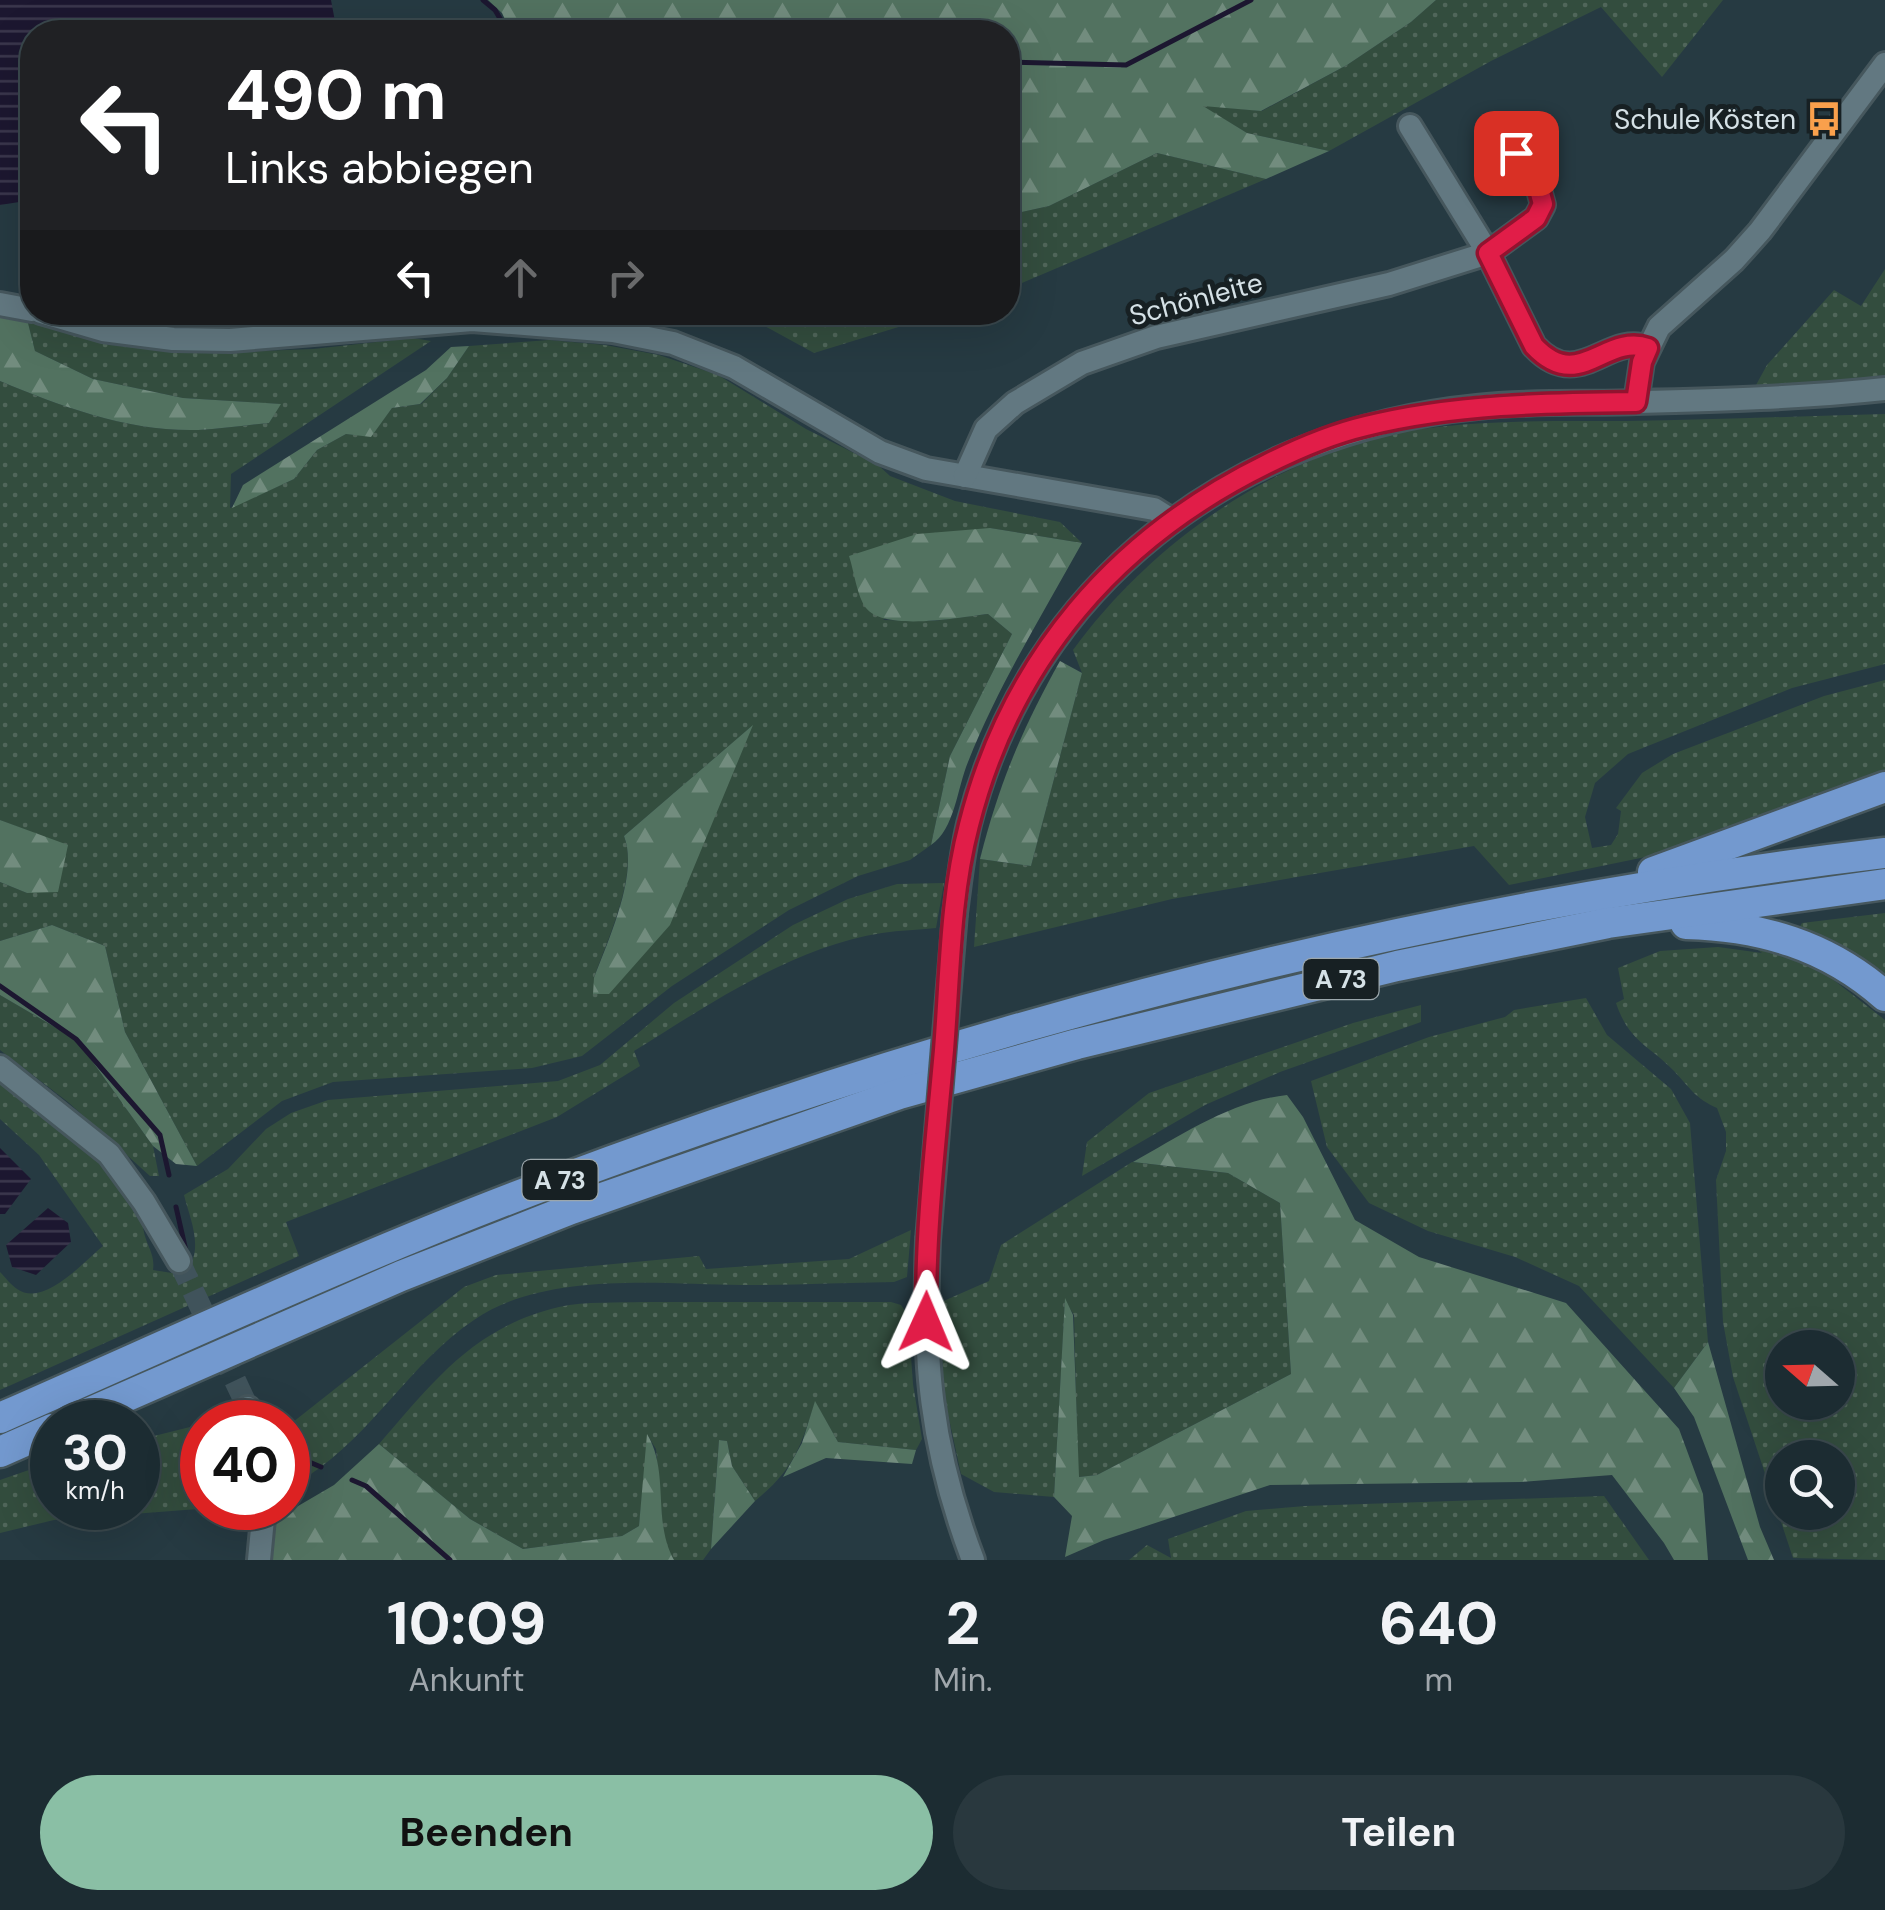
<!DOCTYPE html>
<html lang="de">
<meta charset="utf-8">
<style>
:root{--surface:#1c2c32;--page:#29383e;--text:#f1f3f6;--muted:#a0a7ac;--line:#3a484d;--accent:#8abfa5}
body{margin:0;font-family:"DM Sans",sans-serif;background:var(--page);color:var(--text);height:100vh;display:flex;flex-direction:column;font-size:38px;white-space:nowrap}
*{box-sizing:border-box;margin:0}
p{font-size:32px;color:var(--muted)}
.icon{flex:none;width:55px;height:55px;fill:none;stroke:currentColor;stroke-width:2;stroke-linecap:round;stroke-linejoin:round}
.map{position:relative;height:1560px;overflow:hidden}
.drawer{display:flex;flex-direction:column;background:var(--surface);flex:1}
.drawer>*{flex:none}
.hud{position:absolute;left:20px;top:20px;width:1000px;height:305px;border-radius:40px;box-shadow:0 10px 40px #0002,0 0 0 2px var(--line);background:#202124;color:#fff;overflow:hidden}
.needle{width:65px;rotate:290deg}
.buttons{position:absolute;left:1765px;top:1330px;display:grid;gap:20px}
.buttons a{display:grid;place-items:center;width:90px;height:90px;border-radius:50%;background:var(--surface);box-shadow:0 10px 40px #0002,0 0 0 2px var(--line);font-size:50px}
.speed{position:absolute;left:30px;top:1400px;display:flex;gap:20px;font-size:50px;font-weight:700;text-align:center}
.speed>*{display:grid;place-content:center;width:130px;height:130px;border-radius:50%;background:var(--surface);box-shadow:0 10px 40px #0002,0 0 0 2px var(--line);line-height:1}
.speed small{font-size:25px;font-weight:400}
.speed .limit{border:15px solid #d22;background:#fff;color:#111}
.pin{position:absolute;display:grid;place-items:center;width:85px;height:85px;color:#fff;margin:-42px;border-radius:20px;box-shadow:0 5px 15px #0006}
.me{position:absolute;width:110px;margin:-55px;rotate:1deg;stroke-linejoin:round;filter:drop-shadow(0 0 8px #0008)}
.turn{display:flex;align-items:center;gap:35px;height:210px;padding:0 40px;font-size:45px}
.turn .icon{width:130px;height:130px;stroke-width:2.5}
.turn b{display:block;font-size:70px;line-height:85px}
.lanes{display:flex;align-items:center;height:95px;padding:0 40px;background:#0003;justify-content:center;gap:50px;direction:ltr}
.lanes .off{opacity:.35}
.eta{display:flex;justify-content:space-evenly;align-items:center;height:170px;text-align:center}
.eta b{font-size:60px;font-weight:700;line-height:70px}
.action{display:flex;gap:20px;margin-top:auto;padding:20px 40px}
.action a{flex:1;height:115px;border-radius:60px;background:var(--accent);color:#111;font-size:40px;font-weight:700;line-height:115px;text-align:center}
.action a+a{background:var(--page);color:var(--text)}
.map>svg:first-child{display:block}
.grass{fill:url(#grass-dots);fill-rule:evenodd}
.forest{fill:url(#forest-firs)}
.water{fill:url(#water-rules)}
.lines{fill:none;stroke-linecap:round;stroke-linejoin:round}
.stream{stroke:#1c1730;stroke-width:5}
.minor-tunnel{stroke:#40535b;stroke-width:22;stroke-dasharray:22 11;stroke-linecap:butt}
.minor-casing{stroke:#46575d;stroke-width:28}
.highway-casing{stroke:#46575d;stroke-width:35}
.minor{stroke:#627881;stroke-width:22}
.highway{stroke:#7399cf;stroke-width:30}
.minor-bridge-casing{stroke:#46575d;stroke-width:28;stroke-linecap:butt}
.minor-bridge{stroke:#627881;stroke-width:22}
.route-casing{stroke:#92132f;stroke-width:25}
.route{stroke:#e11d48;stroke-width:18}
.labels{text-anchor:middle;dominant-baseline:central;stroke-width:10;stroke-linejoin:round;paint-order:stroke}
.shield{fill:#172023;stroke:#9ca7ac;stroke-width:2.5}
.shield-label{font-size:25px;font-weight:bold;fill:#d5e1e6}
.poi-label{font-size:28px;fill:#d5e1e6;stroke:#172023;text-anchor:end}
.street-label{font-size:28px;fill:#d5e1e6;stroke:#172023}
</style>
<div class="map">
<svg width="1885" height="1560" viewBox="0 0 1885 1560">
<defs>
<pattern id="grass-dots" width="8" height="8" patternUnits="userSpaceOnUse" patternTransform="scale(2.5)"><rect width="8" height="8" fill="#334d3e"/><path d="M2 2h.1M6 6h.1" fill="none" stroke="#50665a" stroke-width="1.8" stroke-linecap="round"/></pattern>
<pattern id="forest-firs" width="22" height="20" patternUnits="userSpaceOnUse" patternTransform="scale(2.5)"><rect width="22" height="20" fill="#527260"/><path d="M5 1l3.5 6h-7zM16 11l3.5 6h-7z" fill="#728c7e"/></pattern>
<pattern id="water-rules" width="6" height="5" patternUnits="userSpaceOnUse" patternTransform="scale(2.5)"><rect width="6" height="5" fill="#1c1730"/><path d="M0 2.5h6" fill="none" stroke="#3c384e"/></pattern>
</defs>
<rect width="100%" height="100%" fill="#263a42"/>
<g class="grass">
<path d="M1436 0H1723L1662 77 1601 7 1491 61 1329 151 1247 133 1200 105 1262 111 1347 65 1411 22Z"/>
<path d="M1157 153 1266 179 1008 289V215L1049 206Z"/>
<path d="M1885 269V379L1756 385 1767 365 1834 290 1861 306Z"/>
<path d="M741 313H944L814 353Z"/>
<path d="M27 319 120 346 205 353 313 349 413 338 431 341 231 474 230 508 294 479 317 450 346 434 371 436 392 408 421 404 447 378 469 346 549 340 605 345 659 355 718 375 806 429 878 465 890 476 955 501 1060 522 1082 543 990 528 883 620 933 621 988 614 1012 634 950 756 931 845 910 860 858 876 789 910 672 986 582 1056 532 1068 333 1082 282 1101 197 1166 125 1032 105 946 52 925 0 941V882L27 893 67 846 0 820V381C62 407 130 432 198 430 221 429 245 425 269 423L280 404 183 398 93 379 35 351ZM751 727H752L594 978C607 940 639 874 624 836Z"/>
<path d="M1885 414V664L1792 688 1628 754 1595 783 1585 817 1592 848 1611 845 1618 834 1621 811 1616 808 1642 773 1673 754 1824 696 1885 680V771L1719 836 1655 855 1509 885 1474 846 1172 899 974 947 980 859 1031 866 1082 673 1073 650C1157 535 1294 442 1438 427 1501 420 1564 421 1627 421 1713 420 1799 416 1885 414Z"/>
<path d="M944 883 936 928C918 930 900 930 882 933 792 947 710 1004 634 1051L640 1066 557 1117 286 1222 299 1256 0 1390V1272C5 1277 11 1285 17 1289 44 1308 83 1262 103 1246L39 1155 0 1119V1079L100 1156 143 1213C140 1242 156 1249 153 1270L172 1273 187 1270C204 1248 190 1219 184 1195L228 1169 266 1129 291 1113 328 1100 558 1081 600 1065 674 1003 793 925 848 899 897 884Z"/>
<path d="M1885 913V980L1799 928 1802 923Z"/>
<path d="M1718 947 1762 953 1754 947 1817 967 1885 1020V1560L1793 1558 1733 1377 1723 1322 1716 1180 1726 1151V1132L1717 1108C1696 1099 1689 1087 1674 1071 1649 1045 1629 1042 1616 1003L1624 999 1618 968 1660 951ZM1782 1348H1838V1402H1782ZM1782 1458H1838V1512H1782Z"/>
<path d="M0 995 77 1040 153 1146 159 1176H150L68 1102 0 1050Z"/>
<path d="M1586 998 1607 1035 1671 1089 1690 1123 1708 1342 1674 1388 1579 1286 1515 1257 1428 1231 1369 1203 1327 1147 1311 1081 1429 1037 1505 1017 1514 1010Z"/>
<path d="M1421 1005V1022L1280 1072 1205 1105 1082 1176 1087 1142 1149 1093 1353 1023Z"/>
<path d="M1132 1162 1228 1173 1280 1203 1291 1374 1097 1475 1078 1477 1074 1315 1065 1301 1054 1497 994 1492 961 1474 941 1382 939 1303 989 1281 1001 1245Z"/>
<path d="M911 1230 907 1277 894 1282C843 1283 793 1285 742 1285 658 1284 545 1271 474 1320 410 1363 374 1433 308 1476L288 1470V1426L464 1287 496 1275 699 1256 706 1269 849 1259Z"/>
<path d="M644 1302H891L901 1305 908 1315 913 1384 922 1439 916 1450 838 1442 815 1402C800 1449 794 1469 755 1501L732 1466 727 1441 719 1440 711 1549 703 1560H674L664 1543 656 1449 648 1436 639 1526 622 1536 523 1549 470 1519 379 1444C434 1381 474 1327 559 1307 586 1301 617 1303 644 1302Z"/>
<path d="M202 1424V1508H211L54 1520 0 1533V1480L52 1462V1508H138V1440Z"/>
<path d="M1604 1496 1649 1560H1129L1147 1545 1171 1558 1168 1539 1246 1511 1305 1506Z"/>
</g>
<g class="forest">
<path d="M488 0H1436L1411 22 1347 65 1261 111 1203 106 1247 133 1329 151 1266 179 1157 153 1049 206 1008 215V32H511L502 13Z"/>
<path d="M0 313 27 319 35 351 93 379 183 398 281 404 269 423C245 425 221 429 198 430 130 432 62 407 0 381Z"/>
<path d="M469 346 447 378 420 404 392 408 371 437 346 434 317 450 294 479 232 508 243 485 426 370 451 347Z"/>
<path d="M990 528 1082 543C1042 615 998 686 968 762 957 788 955 829 931 845L950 756 1012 634 988 614C961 617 885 632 866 608 857 596 854 571 849 556L917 534Z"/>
<path d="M1060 661 1082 673 1031 866 980 859C999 784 1022 729 1060 661Z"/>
<path d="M753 725 670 925 609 994H593L594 978C608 940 639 874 624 836Z"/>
<path d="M0 820 68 845 58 892 27 893 0 882Z"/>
<path d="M52 925 105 946 125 1032 197 1166 176 1164 153 1146 77 1040 0 995V941Z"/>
<path d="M1287 1095 1303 1117 1355 1220 1419 1257 1566 1303 1679 1429 1703 1494 1708 1560H1674L1664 1543 1612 1475 1521 1482 1270 1485 1104 1540 1065 1557 1072 1516 1054 1497 1065 1298 1073 1315 1079 1477 1097 1475 1291 1374 1280 1203 1228 1173 1133 1162C1182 1135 1231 1101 1287 1095Z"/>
<path d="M1708 1342 1760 1527 1774 1560H1748L1694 1417 1674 1388Z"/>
<path d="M815 1401 838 1442 916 1450 912 1464 826 1458 783 1477 802 1443Z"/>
<path d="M647 1434C670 1472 652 1521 674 1560H270L275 1525 293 1509 334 1485 379 1444 470 1519 523 1549 622 1536 639 1526Z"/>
<path d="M719 1440 727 1441 732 1466 755 1501 711 1549Z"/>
</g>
<g class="water">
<path d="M0 0H331L337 32H32V200L0 205Z"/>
<path d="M0 1148 31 1179 5 1214H0Z"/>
<path d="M48 1208 68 1223 71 1242 36 1275 12 1267 6 1245Z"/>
</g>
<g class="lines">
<g class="stream">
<path d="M483 0 495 10 508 32"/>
<path d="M1008 62 1126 65 1251 0"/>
<path d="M0 986 76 1039 160 1135 169 1175"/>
<path d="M176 1207 186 1251"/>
<path d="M288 1453 321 1467"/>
<path d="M352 1480 366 1486 450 1560"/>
</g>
<path class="minor-tunnel" d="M179 1261 248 1408"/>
<defs>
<g id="minor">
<path d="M1410 126 1488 253 1534 346C1579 394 1607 332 1648 348"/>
<path d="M0 304 32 310"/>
<path d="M41 312 103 330 173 339 230 340 472 320 613 331 673 343 734 367 880 452 926 469 1154 509 1170 519"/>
<path d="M1636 402 1642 362 1659 327 1734 260 1760 231 1885 64"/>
<path d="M965 476 986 429 1015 403 1082 363 1156 337 1389 284 1488 253 1536 218 1543 205 1538 186 1515 153"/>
<path d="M955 913C959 884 962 853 969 824 1031 582 1235 431 1477 407 1530 401 1583 404 1636 402 1719 400 1802 398 1885 389"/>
<path d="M0 1067 109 1154 144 1202 179 1261"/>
<path d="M928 1240C923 1360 930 1447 973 1560"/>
<path d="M248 1408 252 1422"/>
<path d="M259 1560 264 1508"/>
</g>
<g id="highway">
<path d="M1653 872 1885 787"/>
<path d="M1686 924C1761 926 1827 945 1885 996"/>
<path d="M0 1418C185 1337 368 1251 557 1181 984 1021 1432 907 1885 853"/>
<path d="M68 1422 401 1276 571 1209 899 1094 1077 1044 1397 966 1608 923 1885 884"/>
<path d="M0 1452 52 1429"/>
</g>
</defs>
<use href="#minor" class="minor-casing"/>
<use href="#highway" class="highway-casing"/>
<use href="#minor" class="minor"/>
<use href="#highway" class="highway"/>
<defs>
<path id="minor-bridge" d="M928 1240 955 913"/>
</defs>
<use href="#minor-bridge" class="minor-bridge-casing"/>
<use href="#minor-bridge" class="minor-bridge"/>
</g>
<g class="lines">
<defs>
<path id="route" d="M926 1322C925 1231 936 1140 944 1050 950 975 950 897 969 825 1011 659 1116 538 1267 464 1299 448 1332 434 1366 426 1455 404 1545 403 1636 402L1642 362 1648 348C1605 333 1579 394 1534 346L1488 253 1536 218 1543 204 1538 186 1516 153"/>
</defs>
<use href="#route" class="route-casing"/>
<use href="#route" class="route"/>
</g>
<defs>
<symbol id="bus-bare" viewBox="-9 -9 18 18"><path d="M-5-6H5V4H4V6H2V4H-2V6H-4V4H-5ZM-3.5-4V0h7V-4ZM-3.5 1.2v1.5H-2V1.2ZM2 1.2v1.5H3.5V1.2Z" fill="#f9a04c" stroke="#172023" stroke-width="2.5" paint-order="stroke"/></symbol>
</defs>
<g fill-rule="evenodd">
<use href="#bus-bare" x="1799" y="94" width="50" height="50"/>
</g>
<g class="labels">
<g class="shield">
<rect x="1303.5" y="959" width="75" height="40" rx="8"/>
<rect x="522.5" y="1160" width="75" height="40" rx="8"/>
</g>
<g class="shield-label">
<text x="1341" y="979">A 73</text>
<text x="560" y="1180">A 73</text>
</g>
<g class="poi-label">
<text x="1796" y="119">Schule Kösten</text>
</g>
<g class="street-label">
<text transform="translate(1196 299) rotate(-15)">Schönleite</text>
</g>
</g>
</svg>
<div class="buttons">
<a><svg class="needle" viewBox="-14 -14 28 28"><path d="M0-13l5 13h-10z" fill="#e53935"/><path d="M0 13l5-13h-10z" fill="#a0a7ac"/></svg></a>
<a><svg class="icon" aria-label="search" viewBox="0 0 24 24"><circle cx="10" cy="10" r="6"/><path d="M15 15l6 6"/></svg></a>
</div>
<div class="speed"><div>30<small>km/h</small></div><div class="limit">40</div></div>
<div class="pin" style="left:1516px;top:153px;background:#d93025"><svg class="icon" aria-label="arrive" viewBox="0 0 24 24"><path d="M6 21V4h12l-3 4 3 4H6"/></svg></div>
<svg class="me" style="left:926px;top:1322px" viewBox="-20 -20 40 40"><path d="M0-17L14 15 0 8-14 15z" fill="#e11d48" stroke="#fff" stroke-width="4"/></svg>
<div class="hud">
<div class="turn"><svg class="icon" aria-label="left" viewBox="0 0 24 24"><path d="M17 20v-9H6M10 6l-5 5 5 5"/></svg><div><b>490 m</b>Links abbiegen</div></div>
<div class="lanes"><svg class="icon" aria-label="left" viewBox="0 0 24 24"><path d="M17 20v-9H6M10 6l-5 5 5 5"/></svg><svg class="icon off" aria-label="ahead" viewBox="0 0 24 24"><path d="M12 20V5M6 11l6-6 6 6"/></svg><svg class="icon off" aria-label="right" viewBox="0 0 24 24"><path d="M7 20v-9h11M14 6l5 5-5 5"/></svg></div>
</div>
</div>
<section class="drawer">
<div class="eta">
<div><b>10:09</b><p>Ankunft</p></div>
<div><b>2</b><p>Min.</p></div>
<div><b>640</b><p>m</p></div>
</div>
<div class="action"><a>Beenden</a><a>Teilen</a></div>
</section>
